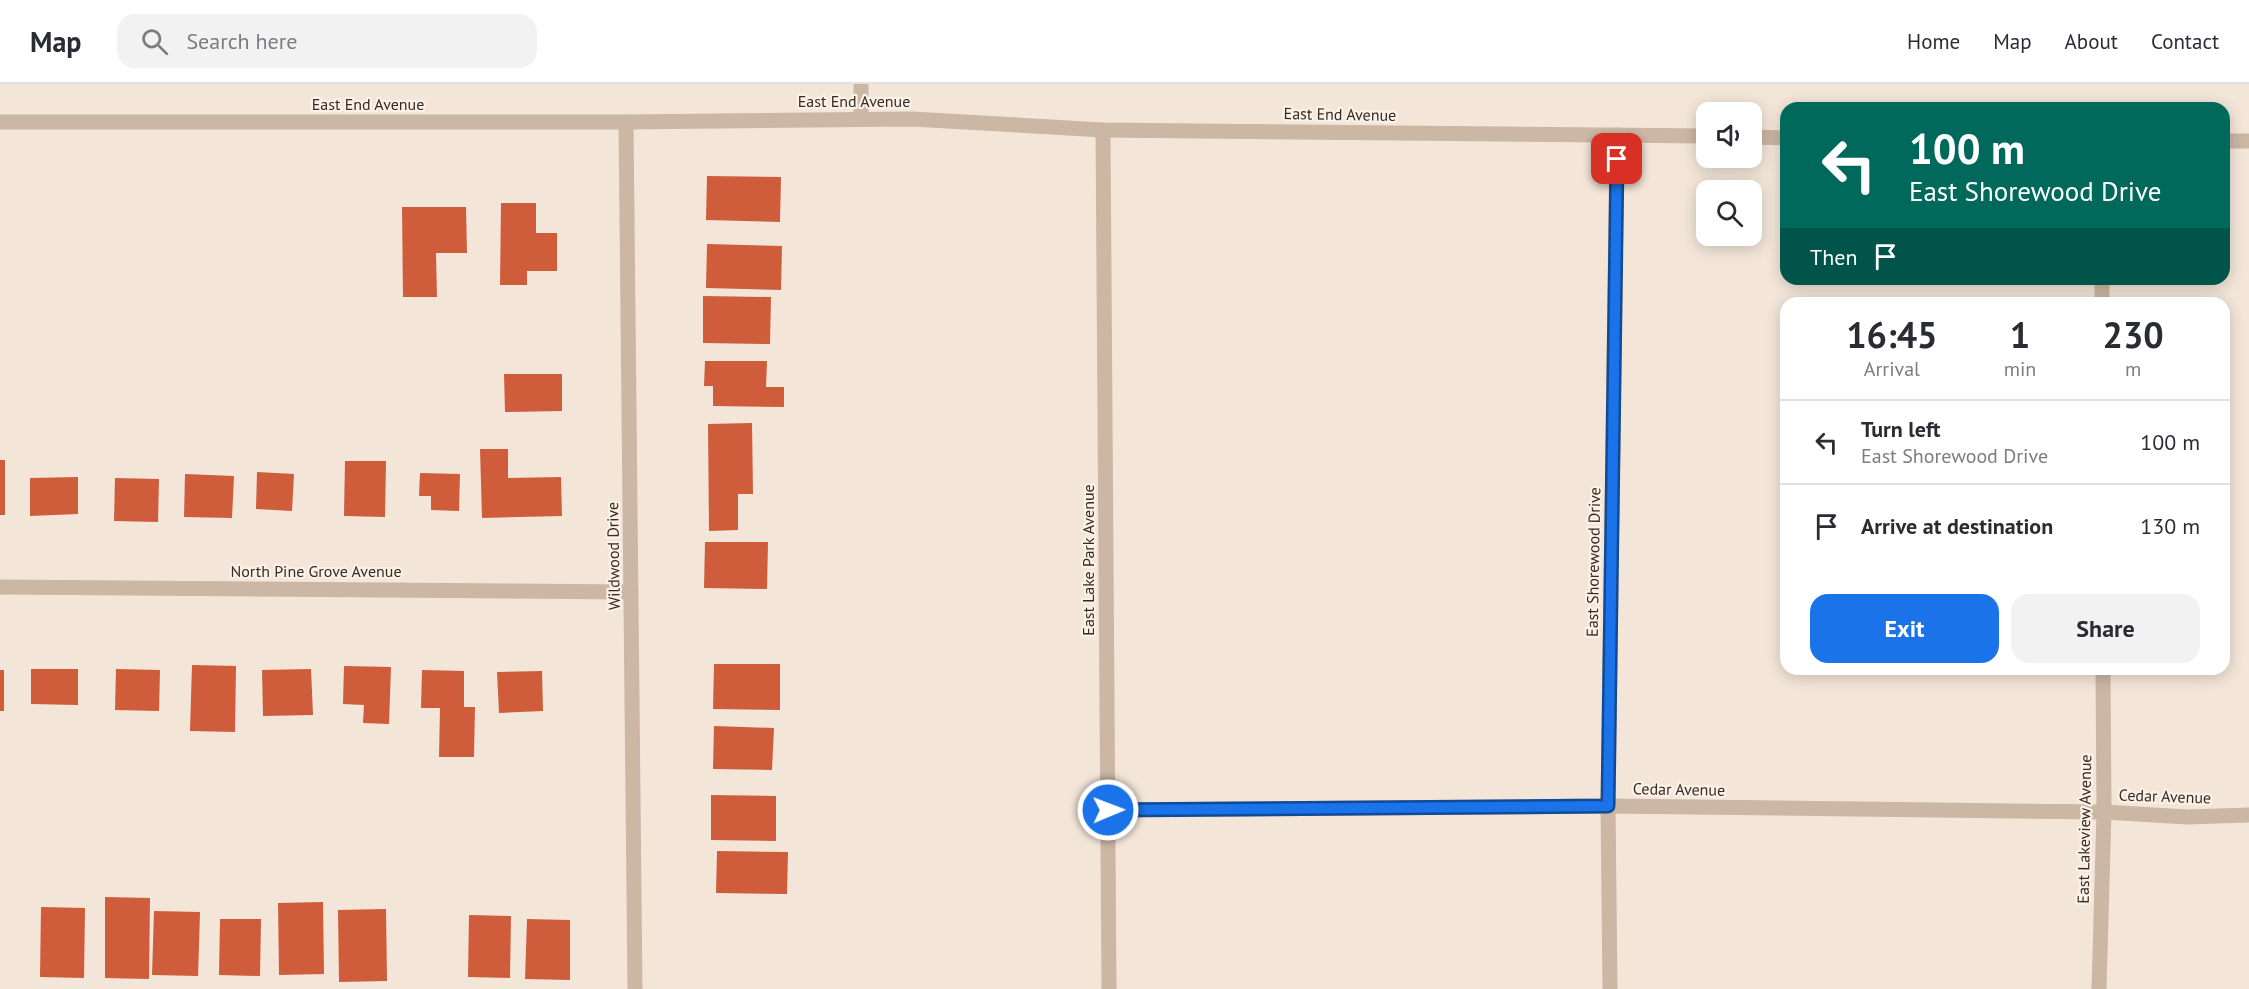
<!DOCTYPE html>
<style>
:root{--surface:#fff;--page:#f2f2f3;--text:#2b2b33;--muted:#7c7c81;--line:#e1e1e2;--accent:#1a73e8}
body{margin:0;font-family:"PT Sans",sans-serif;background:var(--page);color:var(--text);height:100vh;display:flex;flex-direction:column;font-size:22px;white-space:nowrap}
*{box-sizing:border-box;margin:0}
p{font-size:20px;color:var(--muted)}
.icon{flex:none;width:33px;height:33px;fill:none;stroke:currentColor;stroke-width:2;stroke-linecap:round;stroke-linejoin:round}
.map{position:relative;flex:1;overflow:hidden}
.details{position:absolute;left:1780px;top:213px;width:450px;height:378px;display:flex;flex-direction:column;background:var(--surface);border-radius:18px;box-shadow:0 3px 15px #0003}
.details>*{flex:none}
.guide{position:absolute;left:1780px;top:18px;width:450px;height:183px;border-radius:18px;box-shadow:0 3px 15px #0003;background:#00695c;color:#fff;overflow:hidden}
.controls{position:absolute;left:1696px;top:18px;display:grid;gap:12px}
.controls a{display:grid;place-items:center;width:66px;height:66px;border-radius:12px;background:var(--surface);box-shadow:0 3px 15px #0003;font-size:30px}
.pin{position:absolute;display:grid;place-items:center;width:51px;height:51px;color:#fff;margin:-26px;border-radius:12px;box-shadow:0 3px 9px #0006}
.me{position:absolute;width:66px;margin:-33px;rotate:89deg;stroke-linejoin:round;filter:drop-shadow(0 0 4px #0008)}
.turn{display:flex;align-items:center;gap:21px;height:126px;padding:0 30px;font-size:27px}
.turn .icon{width:78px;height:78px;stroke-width:2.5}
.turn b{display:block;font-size:42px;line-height:51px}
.then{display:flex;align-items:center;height:57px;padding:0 30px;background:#0003;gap:12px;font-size:22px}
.eta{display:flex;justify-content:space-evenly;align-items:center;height:102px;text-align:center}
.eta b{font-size:36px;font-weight:700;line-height:42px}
.cta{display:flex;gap:12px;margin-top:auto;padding:12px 30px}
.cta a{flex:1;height:69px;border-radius:18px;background:var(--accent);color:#fff;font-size:24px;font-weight:700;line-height:69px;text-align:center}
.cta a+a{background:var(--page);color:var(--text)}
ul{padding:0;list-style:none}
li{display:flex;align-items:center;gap:18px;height:84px;padding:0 30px;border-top:2px solid var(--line)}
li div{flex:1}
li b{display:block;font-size:22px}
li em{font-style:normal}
header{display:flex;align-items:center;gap:36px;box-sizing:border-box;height:84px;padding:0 30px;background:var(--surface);border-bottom:2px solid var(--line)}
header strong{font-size:28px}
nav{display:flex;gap:33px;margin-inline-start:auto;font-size:21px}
.search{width:420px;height:54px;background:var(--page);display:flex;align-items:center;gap:15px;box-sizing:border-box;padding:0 21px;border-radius:18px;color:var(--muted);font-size:22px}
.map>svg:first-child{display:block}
.building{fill:#cf5c3b}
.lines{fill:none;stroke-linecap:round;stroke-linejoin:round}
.street{stroke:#ccb6a4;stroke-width:15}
.route-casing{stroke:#114b97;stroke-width:15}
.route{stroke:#1a73e8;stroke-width:10}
.labels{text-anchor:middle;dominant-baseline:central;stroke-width:4.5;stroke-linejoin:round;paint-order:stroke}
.street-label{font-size:16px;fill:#372b26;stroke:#fbf1e6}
</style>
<header>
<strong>Map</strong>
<div class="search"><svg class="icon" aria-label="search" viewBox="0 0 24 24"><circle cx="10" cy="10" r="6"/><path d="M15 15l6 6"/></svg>Search here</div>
<nav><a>Home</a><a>Map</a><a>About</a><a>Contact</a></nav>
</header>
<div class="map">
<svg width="2249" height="905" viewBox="0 0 2249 905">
<rect width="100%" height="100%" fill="#f3e6d9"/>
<g class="building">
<path d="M707 92 781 93 780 138 706 136Z"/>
<path d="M501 119H536V149H557V187H527V201H500Z"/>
<path d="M402 123H466L467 169H436L437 213H403Z"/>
<path d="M707 160 782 162 781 206 706 204Z"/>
<path d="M703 212 771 213 770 260 703 259Z"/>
<path d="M705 277H767L766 303H784V323L713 322V302H704Z"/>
<path d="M504 290H562V327L505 328Z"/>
<path d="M752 339 753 410H738V446L709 447 708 340Z"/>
<path d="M480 365H508V394L561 393 562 432 482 434Z"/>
<rect x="0" y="376" width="5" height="55"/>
<path d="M345 377H386L385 433 344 432Z"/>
<path d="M257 388 294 390 292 427 256 425Z"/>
<path d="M420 389 460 390 459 427 431 426V412H419Z"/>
<path d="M185 390 234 392 232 434 184 433Z"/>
<path d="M78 393V430L30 432V394Z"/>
<path d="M115 394 159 395 158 438 114 437Z"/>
<path d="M705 458H768L767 505 704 504Z"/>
<path d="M714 580H780V626L713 625Z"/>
<path d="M192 581 236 582 235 648 190 647Z"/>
<path d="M344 582 391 583 389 640 363 639 364 621 343 620Z"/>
<path d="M31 585H78V621L31 620Z"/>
<path d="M116 585 160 586 159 627 115 626Z"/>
<path d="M311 585 313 631 263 632 262 586Z"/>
<rect x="0" y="586" width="4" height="41"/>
<path d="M422 586 464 587V623H475L474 673H439L440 624H421Z"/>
<path d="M542 587 543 627 499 629 497 588Z"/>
<path d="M714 642 774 644 772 686 713 685Z"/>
<path d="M711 711 776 712V757L711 756Z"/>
<path d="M717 767 788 768 787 810 716 809Z"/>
<path d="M105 813 150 814 149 895 105 894Z"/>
<path d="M323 818 324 890 279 891 278 819Z"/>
<path d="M41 823 85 824 84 894 40 893Z"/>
<path d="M386 825 387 897 339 898 338 826Z"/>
<path d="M154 827 200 828 198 892 152 891Z"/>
<path d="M469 831 511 832 510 894 468 893Z"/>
<path d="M220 835H261L260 892 219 891Z"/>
<path d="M527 835 570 836V896L525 895Z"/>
</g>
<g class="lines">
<g class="street">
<path d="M861 0V35"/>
<path d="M0 38H626L912 35 1103 46 1707 52"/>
<path d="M626 38 635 905"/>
<path d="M1103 46 1109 905"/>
<path d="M1752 53 1786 54"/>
<path d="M2224 57H2249"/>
<path d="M2102 195V219"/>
<path d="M0 503 631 508"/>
<path d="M1108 726 1608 722 2104 728 2187 733 2249 731"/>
<path d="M1610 905 1608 722 1617 51"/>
<path d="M2099 905 2104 728 2103 585"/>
</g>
</g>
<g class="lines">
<defs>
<path id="route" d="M1108 726 1608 722 1617 75"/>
</defs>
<use href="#route" class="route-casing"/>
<use href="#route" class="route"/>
</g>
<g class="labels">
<g class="street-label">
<text x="854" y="17">East End Avenue</text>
<text x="368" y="20">East End Avenue</text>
<text transform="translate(1340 30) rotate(1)">East End Avenue</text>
<text transform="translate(613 472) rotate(-91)">Wildwood Drive</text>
<text transform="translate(1088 476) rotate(-90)">East Lake Park Avenue</text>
<text transform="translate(1593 478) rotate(-89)">East Shorewood Drive</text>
<text x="316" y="487">North Pine Grove Avenue</text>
<text transform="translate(1679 705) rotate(1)">Cedar Avenue</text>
<text transform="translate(2165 712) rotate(2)">Cedar Avenue</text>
<text transform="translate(2084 745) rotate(-89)">East Lakeview Avenue</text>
</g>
</g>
</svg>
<div class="controls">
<a><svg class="icon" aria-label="sound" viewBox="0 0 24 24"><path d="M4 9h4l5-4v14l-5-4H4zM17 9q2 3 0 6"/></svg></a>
<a><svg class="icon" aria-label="search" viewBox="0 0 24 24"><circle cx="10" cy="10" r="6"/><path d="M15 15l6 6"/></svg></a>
</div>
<div class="pin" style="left:1617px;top:75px;background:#d93025"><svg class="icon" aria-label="arrive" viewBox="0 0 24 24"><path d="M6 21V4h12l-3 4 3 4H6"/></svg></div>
<svg class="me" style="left:1108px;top:726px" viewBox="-20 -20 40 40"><circle r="17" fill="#1a73e8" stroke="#fff" stroke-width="3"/><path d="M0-11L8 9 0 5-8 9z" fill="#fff"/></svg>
<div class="guide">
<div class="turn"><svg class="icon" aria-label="left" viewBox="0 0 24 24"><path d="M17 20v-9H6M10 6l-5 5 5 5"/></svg><div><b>100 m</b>East Shorewood Drive</div></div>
<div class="then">Then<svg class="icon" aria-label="arrive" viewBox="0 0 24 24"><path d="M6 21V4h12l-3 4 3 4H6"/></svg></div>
</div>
<section class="details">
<div class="eta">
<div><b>16:45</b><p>Arrival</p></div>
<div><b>1</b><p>min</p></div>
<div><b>230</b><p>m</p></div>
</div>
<ul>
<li><svg class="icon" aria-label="left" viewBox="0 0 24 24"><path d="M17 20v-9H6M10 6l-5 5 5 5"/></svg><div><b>Turn left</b><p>East Shorewood Drive</p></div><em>100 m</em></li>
<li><svg class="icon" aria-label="arrive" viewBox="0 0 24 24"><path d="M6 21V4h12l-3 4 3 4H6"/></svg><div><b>Arrive at destination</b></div><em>130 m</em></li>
</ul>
<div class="cta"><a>Exit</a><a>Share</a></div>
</section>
</div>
